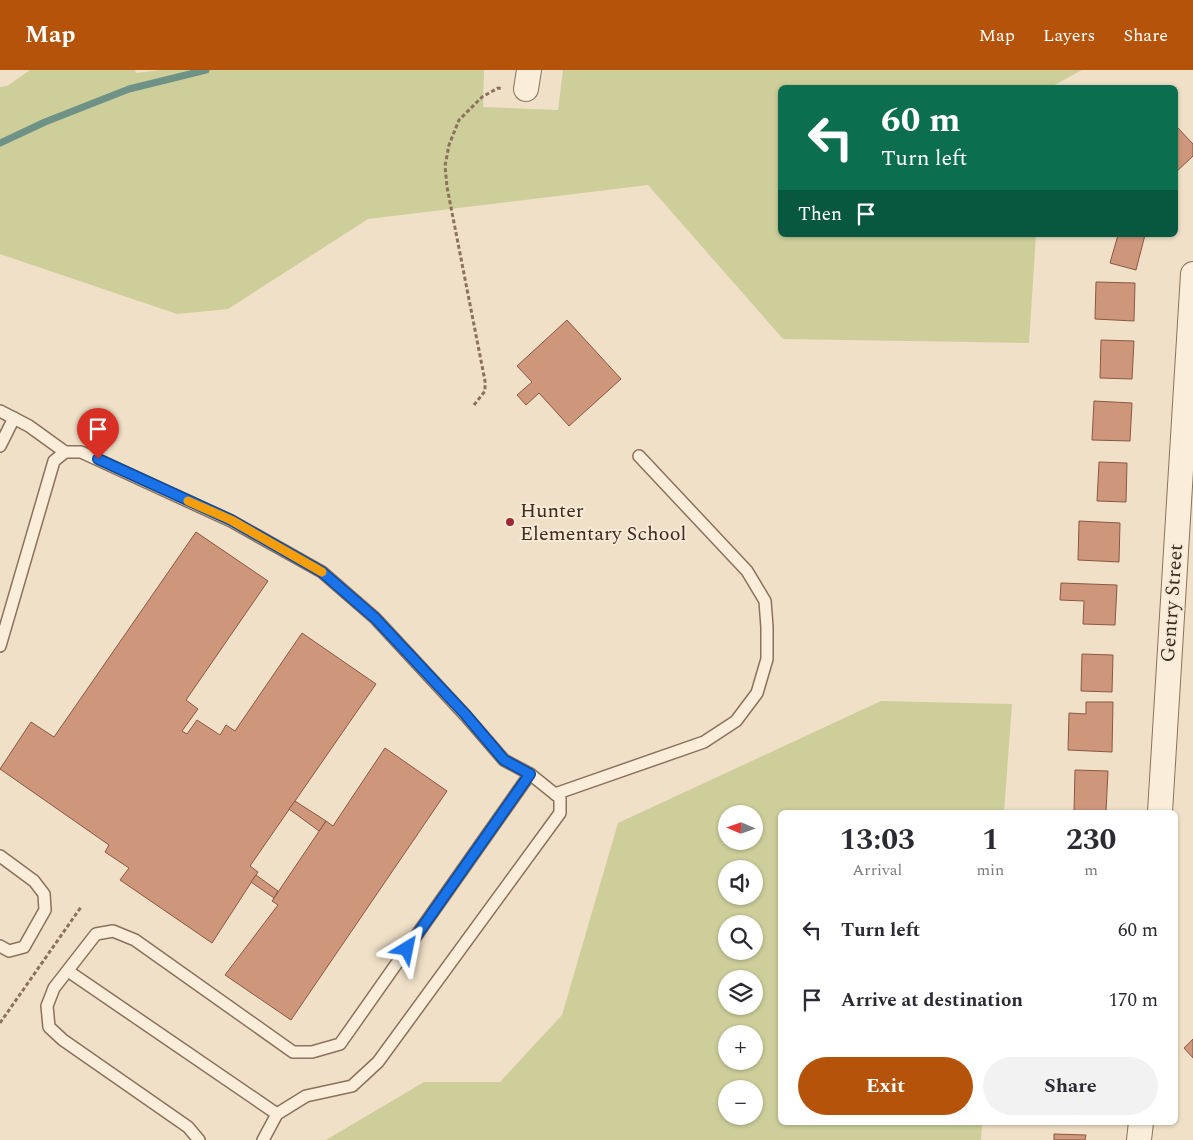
<!DOCTYPE html>
<meta charset="utf-8">
<style>
:root{--surface:#fff;--page:#f2f2f3;--text:#2b2b33;--muted:#7c7c81;--accent:#b45309}
body{margin:0;font-family:Spectral,serif;background:var(--page);color:var(--text);height:100vh;display:flex;flex-direction:column;font-size:19px;white-space:nowrap}
*{box-sizing:border-box;margin:0}
p{font-size:16px;color:var(--muted)}
.icon{flex:none;width:28px;height:28px;fill:none;stroke:currentColor;stroke-width:2;stroke-linecap:round;stroke-linejoin:round}
.map{position:relative;flex:1;overflow:hidden}
.details{position:absolute;left:778px;top:740px;width:400px;height:315px;display:flex;flex-direction:column;background:var(--surface);border-radius:8px;box-shadow:0 1px 4px #0004}
.details>*{flex:none}
.top-card{position:absolute;left:778px;top:15px;width:400px;height:152px;border-radius:8px;box-shadow:0 1px 4px #0004;background:#0b6e4f;color:#fff;overflow:hidden}
.needle{width:32px;rotate:272deg}
.fabs{position:absolute;left:718px;top:735px;display:grid;gap:10px}
.fabs a{display:grid;place-items:center;width:45px;height:45px;border-radius:50%;background:var(--surface);box-shadow:0 1px 4px #0004;font-size:25px}
.pin{position:absolute;display:grid;place-items:center;width:42px;height:42px;color:#fff;margin:-51px -21px;border-radius:50% 50% 50% 0;rotate:-45deg;box-shadow:0 0 5px #0007}
.pin .icon{rotate:45deg}
.me{position:absolute;width:55px;margin:-28px;rotate:35deg;stroke-linejoin:round;filter:drop-shadow(0 0 4px #0008)}
.turn{display:flex;align-items:center;gap:18px;height:105px;padding:0 20px;font-size:22px}
.turn .icon{width:65px;height:65px;stroke-width:2.5}
.turn b{display:block;font-size:35px;line-height:42px}
.then{display:flex;align-items:center;height:48px;padding:0 20px;background:#0003;gap:10px;font-size:19px}
.eta{display:flex;justify-content:space-evenly;align-items:center;height:85px;text-align:center}
.eta b{font-size:30px;font-weight:700;line-height:35px}
.action{display:flex;gap:10px;margin-top:auto;padding:10px 20px}
.action a{flex:1;height:58px;border-radius:30px;background:var(--accent);color:#fff;font-size:20px;font-weight:700;line-height:58px;text-align:center}
.action a+a{background:var(--page);color:var(--text)}
ul{padding:0;list-style:none}
li{display:flex;align-items:center;gap:15px;height:70px;padding:0 20px}
li div{flex:1}
li b{display:block;font-size:19px}
li em{font-style:normal}
header{display:flex;align-items:center;gap:30px;box-sizing:border-box;height:70px;padding:0 25px;background:var(--accent);color:#fff}
header strong{font-size:24px}
nav{display:flex;gap:28px;margin-inline-start:auto;font-size:18px}
.map>svg:first-child{display:block}
.green{fill:#cdce9a;fill-rule:evenodd}
.lines{fill:none;stroke-linecap:round;stroke-linejoin:round}
.stream{stroke:#6e9286;stroke-width:7}
.building{fill:#ce977c;stroke:#8b5841}
.lane-casing{stroke:#8c715c;stroke-width:14}
.street-casing{stroke:#8c715c;stroke-width:26}
.path{stroke:#8c715c;stroke-width:3;stroke-dasharray:4 2.5;stroke-linecap:butt}
.lane{stroke:#faedda;stroke-width:11}
.street{stroke:#faedda;stroke-width:24}
.route-casing{stroke:#114b97;stroke-width:12}
.route{stroke:#1a73e8;stroke-width:9}
.slow{stroke:#f59e0b;stroke-width:9}
.poi-dot{fill:#9c2a35;stroke:#f6ead7;stroke-width:2}
.labels{text-anchor:middle;dominant-baseline:central;stroke-width:4;stroke-linejoin:round;paint-order:stroke}
.poi-label{font-size:20px;fill:#3c2b1f;stroke:#f6ead7;text-anchor:start}
.street-label{font-size:20px;fill:#3c2b1f;stroke:#f6ead7}
</style>
<header>
<strong>Map</strong>
<nav><a>Map</a><a>Layers</a><a>Share</a></nav>
</header>
<div class="map">
<svg width="1193" height="1070" viewBox="0 0 1193 1070">
<rect width="100%" height="100%" fill="#efe0c7"/>
<g class="green">
<path d="M30 0H135L136 3 161 0H484L483 37 558 40 563 0H1082L1051 17 780 18V165H1036L1029 273 783 269 648 115 368 149 228 239 177 244 0 184V17L7 16Z"/>
<path d="M881 631 1012 634 1004 742H780V1052L982 1053 981 1070H326L424 1012H500L562 945 618 753ZM726 744H754V771H726ZM726 799H754V826H726ZM726 854H754V881H726ZM726 909H754V936H726ZM726 964H754V991H726ZM726 1019H754V1046H726Z"/>
</g>
<g class="lines">
<path class="stream" d="M0 73 45 52 129 19 206 0"/>
</g>
<g class="building">
<path d="M1175 56H1176L1193 74V86L1175 103Z"/>
<path d="M1118 165H1145L1136 200 1110 193Z"/>
<path d="M1096 212 1135 213 1134 251 1095 249Z"/>
<path d="M567 250 621 309 569 356 539 323 526 335 517 325 532 312 517 296Z"/>
<path d="M1101 270 1134 271 1132 309 1100 308Z"/>
<path d="M1094 331 1132 333 1130 371 1092 370Z"/>
<path d="M1099 392 1127 393 1126 432 1097 431Z"/>
<path d="M1079 451 1120 453 1119 492 1078 490Z"/>
<path d="M196 462 268 511 186 630 198 639 182 661 187 664 197 650 220 665 226 655 235 661 302 563 376 614 250 796 258 802 212 873 120 810 129 798 105 782 109 775 0 699 31 652 54 667Z"/>
<path d="M1061 513 1117 515 1115 555 1083 554 1084 531 1060 530Z"/>
<path d="M1082 584 1113 585 1112 622 1081 621Z"/>
<path d="M1086 632H1113L1112 682 1068 680 1069 643 1086 644Z"/>
<path d="M385 678 447 721 291 950 225 905 278 835 272 831 326 751 333 756Z"/>
<path d="M1075 700 1108 701 1106 742H1074Z"/>
<path d="M295 731 326 751 319 761 289 739Z"/>
<path d="M256 805 278 821 274 828 251 812Z"/>
<path d="M1193 969V988L1184 978Z"/>
<path d="M1054 1064 1086 1065 1085 1070H1054Z"/>
</g>
<g class="lines">
<defs>
<g id="lane">
<path d="M0 341 29 356 65 382"/>
<path d="M0 376 14 348"/>
<path d="M0 576 54 391 65 382H81L231 451 322 502 375 548 465 645 504 690 530 704 560 728V743L378 992 352 1016 306 1026 277 1044 263 1070"/>
<path d="M555 724 704 672 736 651 757 623 767 589V557L765 531 747 501 639 386"/>
<path d="M0 786 34 811 44 824 45 840 24 877 9 881 0 876"/>
<path d="M68 901 277 1044"/>
<path d="M199 1070 188 1057 63 970 49 957 47 936 54 918 96 864 113 861 135 870 293 982H312L340 974 530 704"/>
</g>
<g id="street">
<path d="M526 19 529 0"/>
<path d="M1160 742 1193 204"/>
<path d="M1139 1070 1141 1052"/>
</g>
</defs>
<use href="#lane" class="lane-casing"/>
<use href="#street" class="street-casing"/>
<g class="path">
<path d="M474 335 485 321V311L447 117 445 96 449 75 459 50 482 27 498 18 503 19"/>
<path d="M0 953 81 837"/>
</g>
<use href="#lane" class="lane"/>
<use href="#street" class="street"/>
</g>
<g class="lines">
<defs>
<path id="route" d="M98 389 231 450 322 502 375 548 465 644 504 690 530 704 407 879"/>
</defs>
<use href="#route" class="route-casing"/>
<use href="#route" class="route"/>
<path class="slow" d="M188 431 231 450 322 502"/>
</g>
<circle class="poi-dot" cx="510" cy="452" r="5"/>
<g class="labels">
<g class="poi-label">
<text x="520" y="441">Hunter<tspan x="520" dy="23">Elementary School</tspan></text>
</g>
<g class="street-label">
<text transform="translate(1172 533) rotate(-86)">Gentry Street</text>
</g>
</g>
</svg>
<div class="fabs">
<a><svg class="needle" viewBox="-14 -14 28 28"><path d="M0-13l5 13h-10z" fill="#e53935"/><path d="M0 13l5-13h-10z" fill="#7c7c81"/></svg></a>
<a><svg class="icon" aria-label="sound" viewBox="0 0 24 24"><path d="M4 9h4l5-4v14l-5-4H4zM17 9q2 3 0 6"/></svg></a>
<a><svg class="icon" aria-label="search" viewBox="0 0 24 24"><circle cx="10" cy="10" r="6"/><path d="M15 15l6 6"/></svg></a>
<a><svg class="icon" aria-label="layers" viewBox="0 0 24 24"><path d="M12 4l9 5-9 5-9-5zM3 14l9 5 9-5"/></svg></a>
<a>+</a>
<a>−</a>
</div>
<div class="pin" style="left:98px;top:389px;background:#d93025"><svg class="icon" aria-label="arrive" viewBox="0 0 24 24"><path d="M6 21V4h12l-3 4 3 4H6"/></svg></div>
<svg class="me" style="left:407px;top:879px" viewBox="-20 -20 40 40"><path d="M0-17L14 15 0 8-14 15z" fill="#1a73e8" stroke="#fff" stroke-width="4"/></svg>
<div class="top-card">
<div class="turn"><svg class="icon" aria-label="left" viewBox="0 0 24 24"><path d="M17 20v-9H6M10 6l-5 5 5 5"/></svg><div><b>60 m</b>Turn left</div></div>
<div class="then">Then<svg class="icon" aria-label="arrive" viewBox="0 0 24 24"><path d="M6 21V4h12l-3 4 3 4H6"/></svg></div>
</div>
<section class="details">
<div class="eta">
<div><b>13:03</b><p>Arrival</p></div>
<div><b>1</b><p>min</p></div>
<div><b>230</b><p>m</p></div>
</div>
<ul>
<li><svg class="icon" aria-label="left" viewBox="0 0 24 24"><path d="M17 20v-9H6M10 6l-5 5 5 5"/></svg><div><b>Turn left</b></div><em>60 m</em></li>
<li><svg class="icon" aria-label="arrive" viewBox="0 0 24 24"><path d="M6 21V4h12l-3 4 3 4H6"/></svg><div><b>Arrive at destination</b></div><em>170 m</em></li>
</ul>
<div class="action"><a>Exit</a><a>Share</a></div>
</section>
</div>
